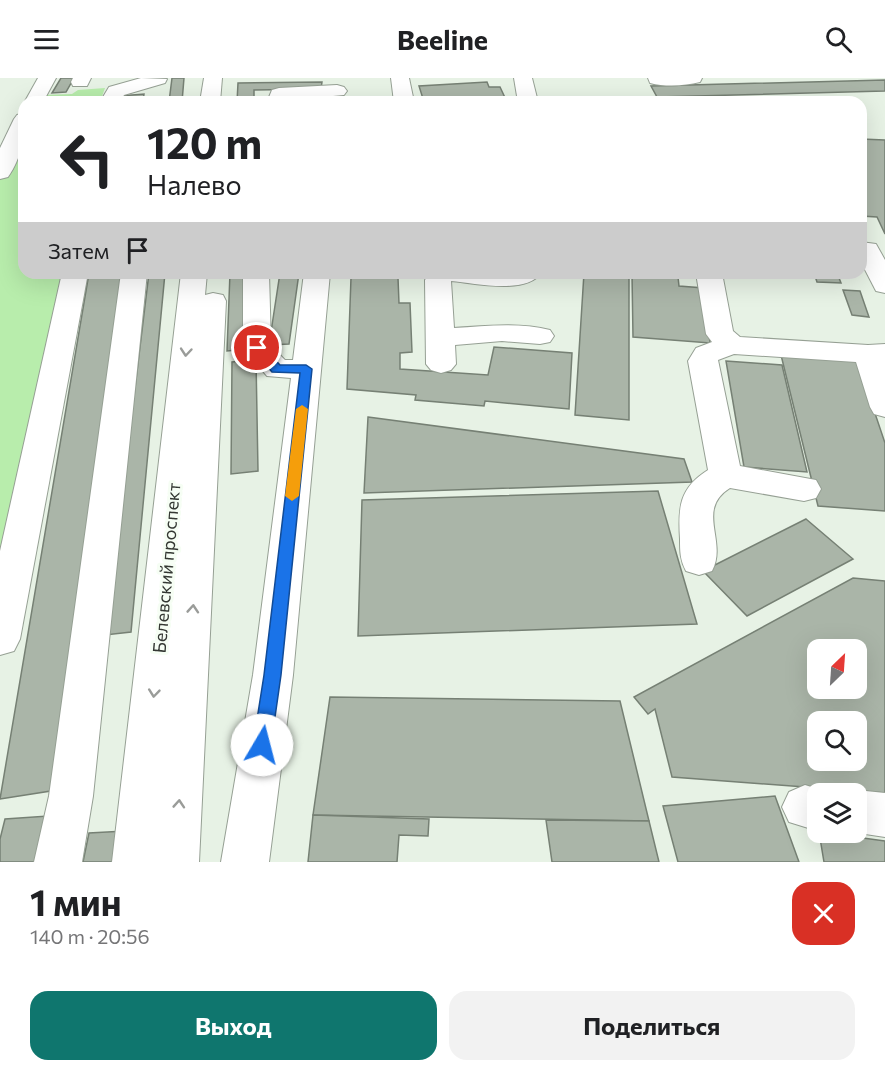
<!DOCTYPE html>
<html lang="ru">
<meta charset="utf-8">
<style>
:root{--surface:#fff;--page:#f2f2f2;--text:#202124;--muted:#757577;--accent:#0f766e}
body{margin:0;font-family:Commissioner,sans-serif;background:var(--page);color:var(--text);height:100vh;display:flex;flex-direction:column;font-size:22px;white-space:nowrap}
*{box-sizing:border-box;margin:0}
p{font-size:20px;color:var(--muted)}
.icon{flex:none;width:33px;height:33px;fill:none;stroke:currentColor;stroke-width:2;stroke-linecap:round;stroke-linejoin:round}
.map{position:relative;height:784px;overflow:hidden}
.details{display:flex;flex-direction:column;background:var(--surface);flex:1}
.details>*{flex:none}
.banner{position:absolute;left:18px;top:18px;width:849px;height:183px;border-radius:18px;box-shadow:0 6px 24px #0002;background:#fff;color:var(--text);overflow:hidden}
.needle{width:39px;rotate:25deg}
.fabs{position:absolute;left:807px;top:561px;display:grid;gap:12px}
.fabs a{display:grid;place-items:center;width:60px;height:60px;border-radius:12px;background:var(--surface);box-shadow:0 6px 24px #0002;font-size:30px}
.pin{position:absolute;display:grid;place-items:center;width:51px;height:51px;color:#fff;margin:-26px;border:3px solid #fff;border-radius:50%;box-shadow:0 2px 6px #0007}
.me{position:absolute;width:66px;margin:-33px;rotate:8deg;stroke-linejoin:round;filter:drop-shadow(0 0 4px #0008)}
.turn{display:flex;align-items:center;gap:21px;height:126px;padding:0 30px;font-size:27px}
.turn .icon{width:78px;height:78px;stroke-width:2.5}
.turn b{display:block;font-size:42px;line-height:51px}
.then{display:flex;align-items:center;height:57px;padding:0 30px;background:#0003;gap:12px;font-size:22px}
.round{display:grid;place-items:center;flex:none;width:63px;height:63px;border-radius:18px;background:var(--page)}
.headline{display:flex;align-items:center;justify-content:space-between;height:102px;padding:0 30px}
h1{font-size:36px;font-weight:700;line-height:45px}
.action{display:flex;gap:12px;margin-top:auto;padding:12px 30px}
.action a{flex:1;height:69px;border-radius:18px;background:var(--accent);color:#fff;font-size:24px;font-weight:700;line-height:69px;text-align:center}
.action a+a{background:var(--page);color:var(--text)}
header{display:flex;justify-content:space-between;align-items:center;height:78px;padding:0 30px;background:var(--surface);font-size:27px;font-weight:700}
.map>svg:first-child{display:block}
.green{fill:#b8edac}
.building{fill:#aab5a8;stroke:#768074;stroke-width:1.5;fill-rule:evenodd}
.lines{fill:none;stroke-linecap:round;stroke-linejoin:round}
.minor-casing{stroke:#96a094;stroke-width:2}
.minor{fill:#fff;fill-rule:evenodd}
.oneway{stroke:#9a9c99}
.route{fill:#1a73e8;stroke:#114b97;stroke-width:1.5}
.slow{fill:#f59e0b}
.labels{text-anchor:middle;dominant-baseline:central;stroke-width:6;stroke-linejoin:round;paint-order:stroke}
.street-label{font-size:18px;fill:#343833;stroke:#f6fef4}
</style>
<header><svg class="icon" aria-label="menu" viewBox="0 0 24 24"><path d="M4 6h16M4 12h16M4 18h16"/></svg>Beeline<svg class="icon" aria-label="search" viewBox="0 0 24 24"><circle cx="10" cy="10" r="6"/><path d="M15 15l6 6"/></svg></header>
<div class="map">
<svg width="885" height="784" viewBox="0 0 885 784">
<rect width="100%" height="100%" fill="#e7f2e5"/>
<g class="green">
<path d="M105 10 100 24H36L40 17 72 16 78 12Z"/>
<path d="M24 47V195H64L0 485V101Z"/>
</g>
<g class="building">
<path d="M61 0H74L66 14 52 15Z"/>
<path d="M172 0H184L182 24H169Z"/>
<path d="M885 2V13L657 19 651 8Z"/>
<path d="M322 4 321 11 254 12V24H237L238 5Z"/>
<path d="M487 4 489 9H500L507 24 492 22 424 24 419 8Z"/>
<path d="M144 16 143 24H119L120 18Z"/>
<path d="M861 61 885 62V156L877 139 861 138Z"/>
<path d="M89 195H122L57 712 0 721Z"/>
<path d="M149 195H165L131 554 105 557Z"/>
<path d="M230 195H250L248 271 227 273Z"/>
<path d="M280 195H299L289 266 269 267Z"/>
<path d="M584 195H629V342L575 337Z"/>
<path d="M814 195H837L841 205 817 204Z"/>
<path d="M632 196 678 199 679 208 704 210 710 265 633 259Z"/>
<path d="M351 200H398L399 225H410L412 274 400 275V291L488 297 494 269 572 275 569 331 485 323 484 328 415 322 416 317 347 311Z"/>
<path d="M843 212 860 213 869 239 852 237Z"/>
<path d="M781 277 857 282 885 365V433L818 428Z"/>
<path d="M256 282 258 393 231 396 232 284Z"/>
<path d="M726 283 782 287 807 394 744 389Z"/>
<path d="M368 339 684 381 692 404 364 415Z"/>
<path d="M658 413 697 546 358 558 362 422Z"/>
<path d="M806 441 853 481 747 538 703 493Z"/>
<path d="M853 500 885 503V715L672 699 655 631 648 636 634 619ZM818 572H856V610H818ZM818 644H856V682H818Z"/>
<path d="M330 619 620 623 649 743 313 737Z"/>
<path d="M775 718 799 784H678L663 728Z"/>
<path d="M313 737 429 741 428 758 399 757 397 784H308Z"/>
<path d="M48 738 37 784H0V761L5 741Z"/>
<path d="M546 742 649 743 659 784H552Z"/>
<path d="M125 753 120 784H83L89 755Z"/>
<path d="M819 754 885 763V784H824Z"/>
</g>
<g class="lines">
<defs>
<g id="minor">
<path d="M38 0H56L43 24 24 25Z"/>
<path d="M73 0H91L87 8H73L71 4Z"/>
<path d="M141 0 167 1 165 5 124 17 120 24H100L109 9Z"/>
<path d="M204 0H222L220 24H200Z"/>
<path d="M391 0H409L414 24H394Z"/>
<path d="M514 0H532L538 24H518Z"/>
<path d="M648 0H702L700 4C685 8 665 9 650 5Z"/>
<path d="M337 7 344 9 347 13 344 17 267 24 272 12 279 10Z"/>
<path d="M24 35C24 59 22 79 8 99L0 101V70L14 41 17 37Z"/>
<path d="M861 164 876 166 885 182V215L876 213 861 184Z"/>
<path d="M62 195H88L20 561 14 573 0 577V473Z"/>
<path d="M121 195H147L93 718 82 784H34L49 718Z"/>
<path d="M181 195H207L205 217 213 215 223 217 226 223 199 784H112Z"/>
<path d="M243 195H269L271 268 285 282H293L304 195H330L293 597 269 784H221L253 597 291 300 267 298 243 270Z"/>
<path d="M430 195H541C526 217 474 205 451 203L454 250C486 248 518 244 550 252L554 258 550 264 540 266 502 263 455 267 456 286 451 292 441 295 431 292 426 286 425 202Z"/>
<path d="M696 195H722L733 253 740 259 868 267 885 266V339L874 336 870 329 856 284 734 276 718 282 740 388 816 402 821 411 816 420 804 423 730 410C695 432 728 463 712 493L699 497 686 493C680 482 680 473 680 461 678 430 679 410 708 392L688 283 696 270 712 264 706 256Z"/>
<path d="M805 707 834 716H818V753L789 744 782 729 789 714Z"/>
<path d="M856 712 885 715V759L852 754H856V716H847Z"/>
</g>
</defs>
<use href="#minor" class="minor-casing"/>
<use href="#minor" class="minor"/>
</g>
<defs><path id="oneway-chevron" d="M-2-3.5L2.5 0L-2 3.5" fill="none" stroke-width="1.6" stroke-linecap="round" stroke-linejoin="round" transform="scale(1.5)"/></defs>
<g class="oneway">
<use href="#oneway-chevron" transform="translate(186 274) rotate(95)"/>
<use href="#oneway-chevron" transform="translate(193 531) rotate(-86)"/>
<use href="#oneway-chevron" transform="translate(154 615) rotate(96)"/>
<use href="#oneway-chevron" transform="translate(179 726) rotate(-86)"/>
</g>
<path class="route" d="M257 266 261 267 280 287H306L312 291 281 597 271 667 269 673 262 676 256 673 253 667 264 597 300 295 272 294 251 270Z"/>
<path class="slow" d="M302 327 308 331 299 418 292 423 285 418 296 331Z"/>
<g class="labels">
<g class="street-label">
<text transform="translate(166 490) rotate(-85)">Белевский проспект</text>
</g>
</g>
</svg>
<div class="fabs">
<a><svg class="needle" viewBox="-14 -14 28 28"><path d="M0-13l5 13h-10z" fill="#e53935"/><path d="M0 13l5-13h-10z" fill="#757577"/></svg></a>
<a><svg class="icon" aria-label="search" viewBox="0 0 24 24"><circle cx="10" cy="10" r="6"/><path d="M15 15l6 6"/></svg></a>
<a><svg class="icon" aria-label="layers" viewBox="0 0 24 24"><path d="M12 4l9 5-9 5-9-5zM3 14l9 5 9-5"/></svg></a>
</div>
<div class="pin" style="left:257px;top:270px;background:#d93025"><svg class="icon" aria-label="arrive" viewBox="0 0 24 24"><path d="M6 21V4h12l-3 4 3 4H6"/></svg></div>
<svg class="me" style="left:262px;top:667px" viewBox="-20 -20 40 40"><circle r="19" fill="#fff"/><path d="M0-13L10 11 0 6-10 11z" fill="#1a73e8"/></svg>
<div class="banner">
<div class="turn"><svg class="icon" aria-label="left" viewBox="0 0 24 24"><path d="M17 20v-9H6M10 6l-5 5 5 5"/></svg><div><b>120 m</b>Налево</div></div>
<div class="then">Затем<svg class="icon" aria-label="arrive" viewBox="0 0 24 24"><path d="M6 21V4h12l-3 4 3 4H6"/></svg></div>
</div>
</div>
<section class="details">
<div class="headline"><div><h1>1 мин</h1><p>140 m · 20:56</p></div><a class="round" style="background:#d93025;color:#fff"><svg class="icon" aria-label="close" viewBox="0 0 24 24"><path d="M6 6l12 12M18 6L6 18"/></svg></a></div>
<div class="action"><a>Выход</a><a>Поделиться</a></div>
</section>
